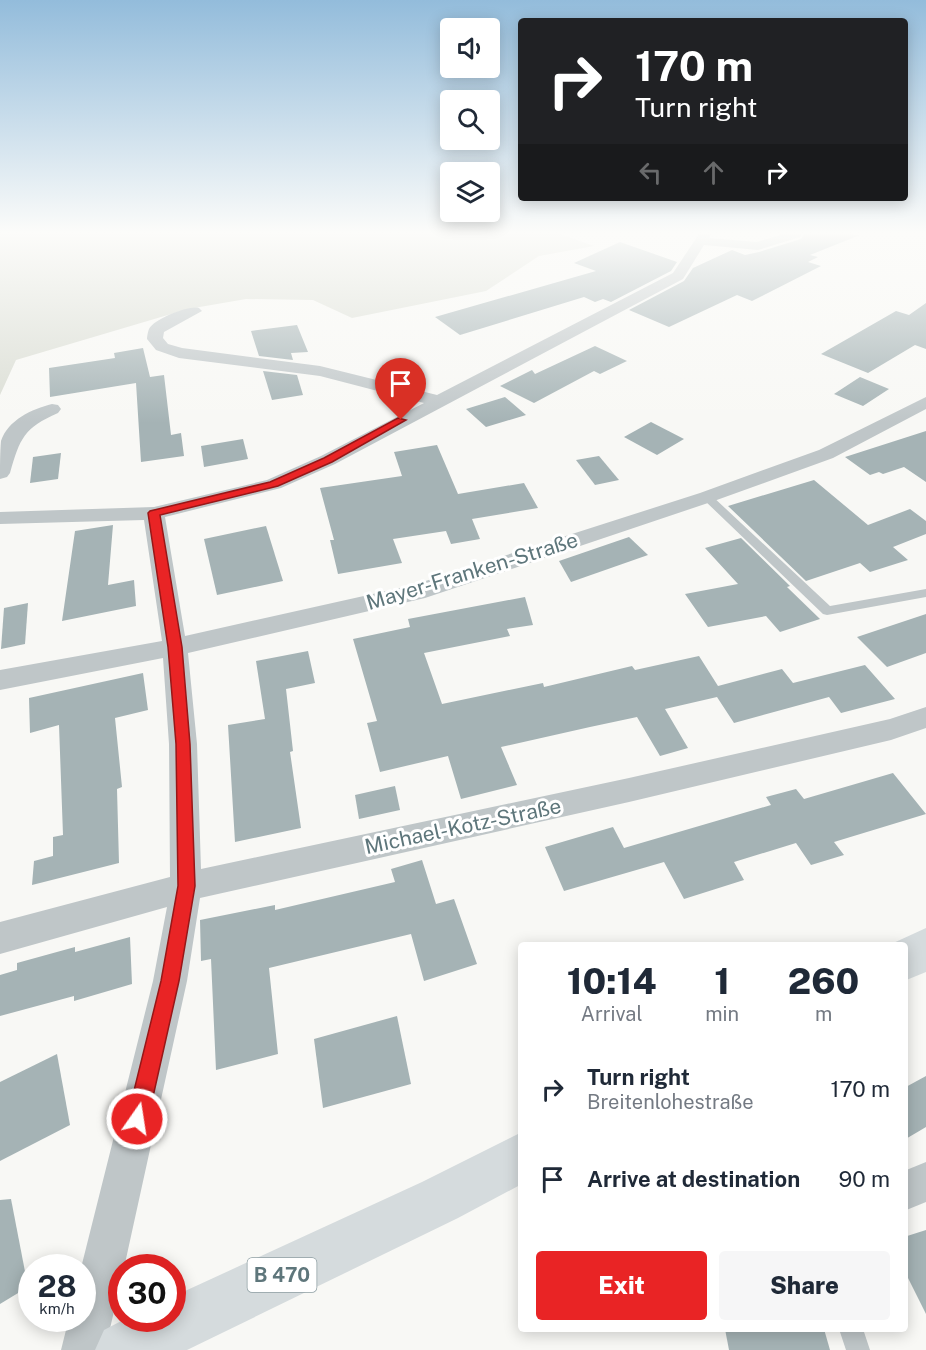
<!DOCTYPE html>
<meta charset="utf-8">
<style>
:root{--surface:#fff;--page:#f6f6f7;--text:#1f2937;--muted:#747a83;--accent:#e92425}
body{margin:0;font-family:"Public Sans",sans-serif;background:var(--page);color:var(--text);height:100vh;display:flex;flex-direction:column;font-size:22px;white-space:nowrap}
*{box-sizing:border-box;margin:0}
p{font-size:20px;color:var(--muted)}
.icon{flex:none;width:33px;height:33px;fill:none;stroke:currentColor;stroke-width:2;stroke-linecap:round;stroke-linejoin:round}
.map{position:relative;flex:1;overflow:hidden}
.sheet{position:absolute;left:518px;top:942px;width:390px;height:390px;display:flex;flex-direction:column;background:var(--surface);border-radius:6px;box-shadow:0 3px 15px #0003}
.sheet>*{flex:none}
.banner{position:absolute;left:518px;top:18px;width:390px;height:183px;border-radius:6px;box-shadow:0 3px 15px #0003;background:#202124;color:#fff;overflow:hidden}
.tools{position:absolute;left:440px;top:18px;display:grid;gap:12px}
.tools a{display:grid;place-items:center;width:60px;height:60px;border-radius:6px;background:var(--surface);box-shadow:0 3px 15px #0003;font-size:30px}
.speed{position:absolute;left:18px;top:1254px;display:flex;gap:12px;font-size:30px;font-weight:700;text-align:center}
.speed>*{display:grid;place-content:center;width:78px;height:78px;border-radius:50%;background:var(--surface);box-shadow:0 3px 15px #0003;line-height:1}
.speed small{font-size:15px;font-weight:400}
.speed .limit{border:9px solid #d22;background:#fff;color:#111}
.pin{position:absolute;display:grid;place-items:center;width:51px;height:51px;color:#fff;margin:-62px -26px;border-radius:50% 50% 50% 0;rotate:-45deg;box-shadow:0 0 6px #0007}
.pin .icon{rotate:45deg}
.me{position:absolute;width:66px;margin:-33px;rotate:13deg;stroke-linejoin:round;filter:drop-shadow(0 0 4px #0008)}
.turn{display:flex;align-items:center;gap:21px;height:126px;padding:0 18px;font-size:27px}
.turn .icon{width:78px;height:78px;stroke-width:2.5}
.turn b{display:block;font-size:42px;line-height:51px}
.lanes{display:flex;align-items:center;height:57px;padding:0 18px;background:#0003;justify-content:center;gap:30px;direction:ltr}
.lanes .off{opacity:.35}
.eta{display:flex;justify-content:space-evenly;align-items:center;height:102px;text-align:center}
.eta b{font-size:36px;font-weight:800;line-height:42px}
.button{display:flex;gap:12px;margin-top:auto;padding:12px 18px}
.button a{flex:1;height:69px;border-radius:6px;background:var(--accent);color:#fff;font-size:24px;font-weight:800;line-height:69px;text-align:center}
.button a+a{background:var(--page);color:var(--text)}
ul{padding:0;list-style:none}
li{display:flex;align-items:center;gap:18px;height:90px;padding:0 18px}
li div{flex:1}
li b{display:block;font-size:22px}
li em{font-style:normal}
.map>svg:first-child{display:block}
.green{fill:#daddd4}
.building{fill:#a5b3b5}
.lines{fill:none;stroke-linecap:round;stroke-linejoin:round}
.lane{fill:#bfc6c8;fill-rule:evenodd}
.street{fill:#bfc6c8;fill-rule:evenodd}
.primary{fill:#d5dbdd;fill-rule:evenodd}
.route{fill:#e92425;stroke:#971718;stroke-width:1.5}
.labels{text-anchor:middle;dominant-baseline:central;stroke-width:6;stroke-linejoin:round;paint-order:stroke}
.shield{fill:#fff;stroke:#8e9fa3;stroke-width:1.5}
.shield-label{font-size:20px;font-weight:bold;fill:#5e767b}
.street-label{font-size:21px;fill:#5e767b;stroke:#fff}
</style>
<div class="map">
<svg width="926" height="1350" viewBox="0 0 926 1350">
<rect width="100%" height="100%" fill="#f8f8f5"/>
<path class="green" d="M0 234H560L594 246 539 256 486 291 352 318 313 300 246 299 188 309 16 360 0 395Z"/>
<g class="building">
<path d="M804 234 860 235 810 255 818 257 808 262 821 266 752 301 737 295 669 327 629 310 684 281 693 268 732 250 745 255 759 252 801 239Z"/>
<path d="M620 242 677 262 671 271 611 302 603 299 595 302 584 297 460 335 435 317 596 271 574 263Z"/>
<path d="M926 303V349L915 345 868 373 821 354 896 311 909 315Z"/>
<path d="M297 325 308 352 291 353 293 360 259 356 251 331Z"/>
<path d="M595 346 627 361 600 374 594 371 534 403 500 386 532 370 535 374Z"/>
<path d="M143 348 150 377 164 375 171 435 181 433 184 456 141 462 136 383 50 397 49 368 115 358 114 353Z"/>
<path d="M263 371 297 375 303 395 272 400Z"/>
<path d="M860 377 889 389 863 406 834 394Z"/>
<path d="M505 397 526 415 486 427 466 409Z"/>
<path d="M651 422 684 439 657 455 624 437Z"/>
<path d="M926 431V482L904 467 883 474 879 472 870 475 845 457Z"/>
<path d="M243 439 248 459 204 467 201 446Z"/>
<path d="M437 445 458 494 524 483 538 508 472 519 480 539 451 544 446 531 393 539 402 563 338 574 330 540H334L320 488 402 476 394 452Z"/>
<path d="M61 453 58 479 30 483 33 457Z"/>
<path d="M599 456 619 480 595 485 576 460Z"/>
<path d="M814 480 868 525 910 509 926 521V534L893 547 908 560 870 572 860 563 806 581 728 506Z"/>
<path d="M113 525 108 585 134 580 136 606 62 621 75 531Z"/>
<path d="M266 526 283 581 217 595 204 539Z"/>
<path d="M629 537 648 555 571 582 559 561Z"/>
<path d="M741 538 790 586 787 587 820 619 780 632 766 616 708 627 685 594 738 584 705 548Z"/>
<path d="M525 597 533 625 507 629 510 636 424 653 442 704 543 683 544 687 632 666 635 670 699 656 718 686 782 669 793 683 865 665 895 699 841 713 829 697 734 723 717 697 665 709 688 748 660 756 637 717 590 727 501 747 517 785 461 799 448 756 380 772 367 723 377 721 353 639 410 627 408 619Z"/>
<path d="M28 603 25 644 1 649 4 608Z"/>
<path d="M926 614V653L887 667 857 637Z"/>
<path d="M308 651 315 683 286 689 293 751 290 752 301 828 235 842 228 725 265 719 256 661Z"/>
<path d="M143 673 148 710 115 718 122 787 117 789 119 863 32 885 34 861 53 856V837L63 835 59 725 30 733 29 698Z"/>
<path d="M893 773 926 814 834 842 844 855 811 865 796 843 734 862 744 880 684 899 664 862 564 891 545 847 613 827 624 848 771 805 766 797 796 789 804 799Z"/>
<path d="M395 786 400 810 359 819 355 795Z"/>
<path d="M422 860 436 904 454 899 477 964 424 981 411 934 269 968 278 1054 216 1070 211 959 201 961 200 920 275 905V910L395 882 391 869Z"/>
<path d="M130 937 132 984 74 1001V996L0 1016V975L17 970V963L75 947V952Z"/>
<path d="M397 1016 411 1084 323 1108 314 1039Z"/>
<path d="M57 1054 70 1125 0 1161V1082Z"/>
<path d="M926 1076V1127L904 1140V1088Z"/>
<path d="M11 1199 28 1287 0 1304V1200Z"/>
<path d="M926 1230V1314L904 1270V1237Z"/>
<path d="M725 1329H824L830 1350H729Z"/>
</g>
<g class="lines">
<g class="lane">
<path d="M707 494 711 495 830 606 926 589V597L827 615 823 614 703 499V495Z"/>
<path d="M839 1329H863L870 1350H846Z"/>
</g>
<g class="street">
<path d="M699 234H711L709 238 757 242 783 234H802L800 237 758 250 704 245 683 279 335 464 281 488 165 517 185 636 413 585 700 493 819 450 926 397V409L833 458 714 501 425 598 188 653 197 744 201 869 629 778 890 719 926 707V728L891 740 629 802 200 898 187 981 124 1268H122V1277L105 1350H61L69 1318H82L81 1268 153 981 167 907 0 954V922L170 877 169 744 163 658 0 690V670L162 641 144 520 0 524V512L154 507 267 480 321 456 424 403 320 376 179 358 156 350 147 339C147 337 148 331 149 329 154 319 189 305 199 308L202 311 164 332 163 338 168 344 182 348 320 366 437 395 673 273Z"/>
<path d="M52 404 58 405 61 409 58 413C24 428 20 438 10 473L7 477 0 479C0 468 0 452 1 441 8 420 32 409 52 404Z"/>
<path d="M926 1162V1202L904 1211V1171Z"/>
</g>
<g class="primary">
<path d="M926 928V972L904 981V945H889Z"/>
<path d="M520 1133V1185L458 1218 187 1350H95L104 1330 127 1318H172V1297L422 1182Z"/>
</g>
</g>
<linearGradient id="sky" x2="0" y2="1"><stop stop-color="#93bcdb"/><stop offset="0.55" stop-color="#fcfcfa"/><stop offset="1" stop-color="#fcfcfa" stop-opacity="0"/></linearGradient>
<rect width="926" height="423" fill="url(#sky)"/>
<path class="route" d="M398 418 406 420 332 462 278 486 160 515 182 647 190 744 195 886 179 981 148 1119 145 1126 137 1129 130 1126 127 1119 161 981 178 886 176 744 168 647 148 513 150 511 270 482 324 458Z"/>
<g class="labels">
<rect class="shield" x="247.5" y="1258" width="69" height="34" rx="4.5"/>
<g class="shield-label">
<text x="282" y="1275">B 470</text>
</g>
<g class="street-label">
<text transform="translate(472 571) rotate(-17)">Mayer-Franken-Straße</text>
<text transform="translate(463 826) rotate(-12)">Michael-Kotz-Straße</text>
</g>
</g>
</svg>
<div class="tools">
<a><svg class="icon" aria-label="sound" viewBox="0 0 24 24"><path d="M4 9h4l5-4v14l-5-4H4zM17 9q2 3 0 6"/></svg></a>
<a><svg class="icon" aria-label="search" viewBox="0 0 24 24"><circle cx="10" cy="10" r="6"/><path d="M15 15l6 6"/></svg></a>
<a><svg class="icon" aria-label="layers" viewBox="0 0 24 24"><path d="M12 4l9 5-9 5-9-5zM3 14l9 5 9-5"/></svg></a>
</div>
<div class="speed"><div>28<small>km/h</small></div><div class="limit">30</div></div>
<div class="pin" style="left:401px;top:420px;background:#d93025"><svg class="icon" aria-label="arrive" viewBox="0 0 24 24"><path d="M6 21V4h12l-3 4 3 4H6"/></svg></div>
<svg class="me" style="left:137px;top:1119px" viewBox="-20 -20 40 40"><circle r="17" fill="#e92425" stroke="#fff" stroke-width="3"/><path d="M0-11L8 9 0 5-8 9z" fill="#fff"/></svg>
<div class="banner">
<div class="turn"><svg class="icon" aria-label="right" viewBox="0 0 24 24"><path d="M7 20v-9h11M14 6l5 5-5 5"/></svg><div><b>170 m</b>Turn right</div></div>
<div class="lanes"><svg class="icon off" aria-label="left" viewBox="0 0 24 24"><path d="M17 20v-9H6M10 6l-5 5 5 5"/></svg><svg class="icon off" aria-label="ahead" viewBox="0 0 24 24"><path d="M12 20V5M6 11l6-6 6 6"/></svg><svg class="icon" aria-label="right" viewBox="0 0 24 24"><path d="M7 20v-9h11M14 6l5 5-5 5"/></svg></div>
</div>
<section class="sheet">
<div class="eta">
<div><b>10:14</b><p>Arrival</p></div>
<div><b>1</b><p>min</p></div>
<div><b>260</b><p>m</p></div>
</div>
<ul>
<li><svg class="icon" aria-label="right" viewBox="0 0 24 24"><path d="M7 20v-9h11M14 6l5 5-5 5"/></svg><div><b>Turn right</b><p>Breitenlohestraße</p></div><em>170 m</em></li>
<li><svg class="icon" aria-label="arrive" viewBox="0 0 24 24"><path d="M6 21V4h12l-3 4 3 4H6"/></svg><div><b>Arrive at destination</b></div><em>90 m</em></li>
</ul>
<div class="button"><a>Exit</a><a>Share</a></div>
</section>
</div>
